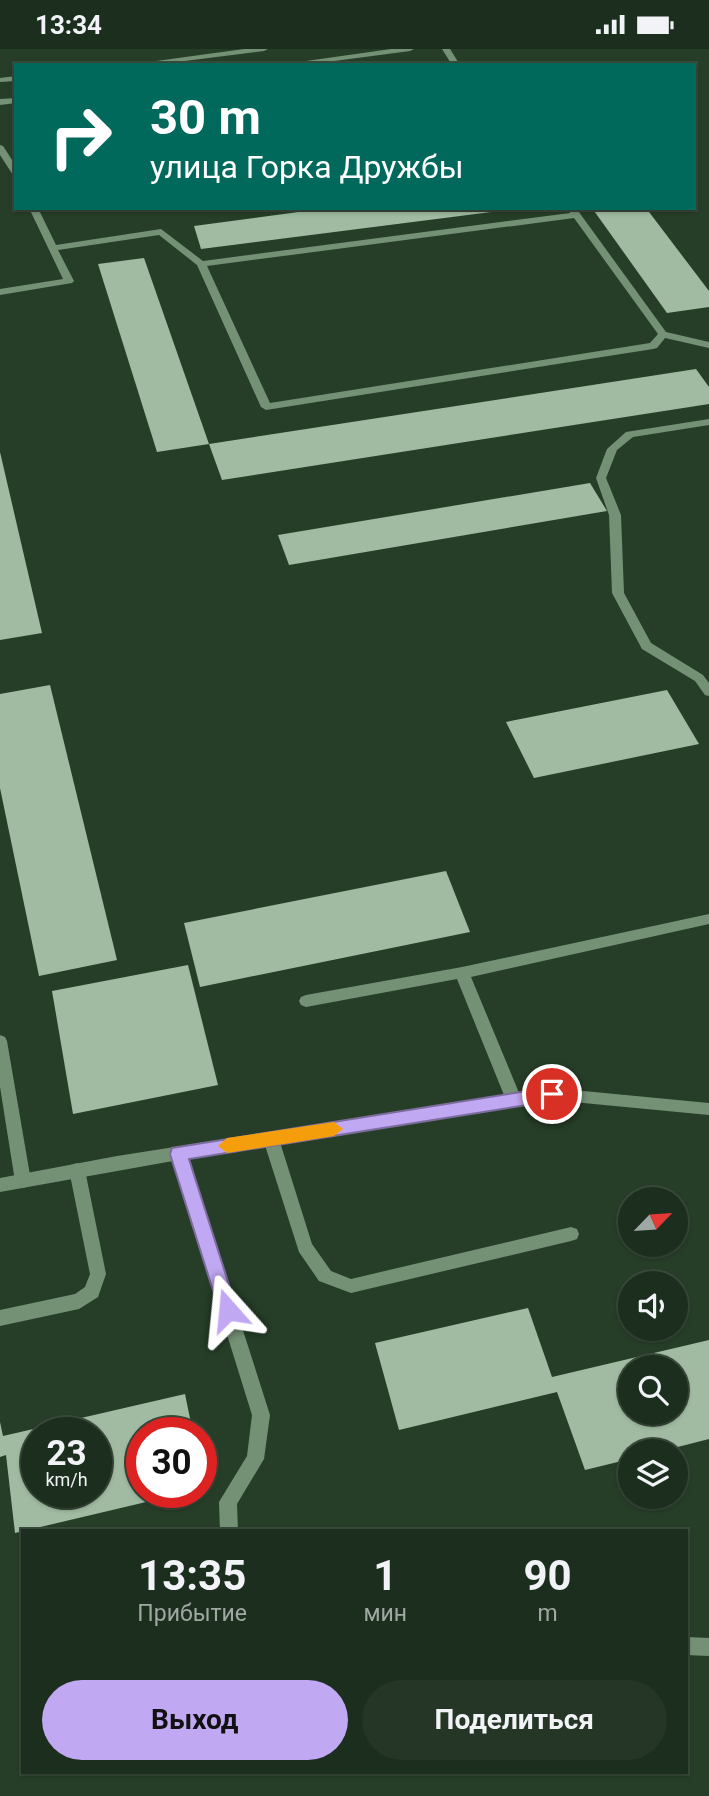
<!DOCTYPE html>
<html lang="ru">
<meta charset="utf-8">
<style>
:root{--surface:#1c2e1e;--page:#253627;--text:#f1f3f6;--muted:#a0a8a4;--line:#3a4a3c;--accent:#c1a8f3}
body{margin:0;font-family:Roboto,sans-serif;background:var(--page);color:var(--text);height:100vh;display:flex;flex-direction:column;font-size:26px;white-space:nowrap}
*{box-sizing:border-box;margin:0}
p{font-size:23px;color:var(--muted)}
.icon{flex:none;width:38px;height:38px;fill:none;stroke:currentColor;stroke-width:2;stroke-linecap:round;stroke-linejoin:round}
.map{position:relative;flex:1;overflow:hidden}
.panel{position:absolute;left:21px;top:1480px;width:667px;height:245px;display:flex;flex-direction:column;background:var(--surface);border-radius:0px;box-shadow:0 2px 5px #0004,0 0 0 2px var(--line)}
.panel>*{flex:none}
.banner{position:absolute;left:14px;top:14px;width:682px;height:147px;border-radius:0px;box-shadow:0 2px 5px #0004,0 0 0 2px var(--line);background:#00695c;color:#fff;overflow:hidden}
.needle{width:46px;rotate:65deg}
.fabs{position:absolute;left:618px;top:1138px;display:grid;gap:14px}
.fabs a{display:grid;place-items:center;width:70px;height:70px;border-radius:50%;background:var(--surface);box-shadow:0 2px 5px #0004,0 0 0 2px var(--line);font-size:35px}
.speed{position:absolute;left:21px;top:1368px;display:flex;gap:14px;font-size:35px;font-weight:700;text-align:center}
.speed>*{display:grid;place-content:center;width:91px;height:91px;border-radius:50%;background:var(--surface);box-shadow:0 2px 5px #0004,0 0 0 2px var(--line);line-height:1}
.speed small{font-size:18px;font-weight:400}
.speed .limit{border:10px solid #d22;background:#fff;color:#111}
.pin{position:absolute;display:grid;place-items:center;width:60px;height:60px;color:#fff;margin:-30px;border:4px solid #fff;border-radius:50%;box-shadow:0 2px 7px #0007}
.me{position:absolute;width:77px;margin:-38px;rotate:342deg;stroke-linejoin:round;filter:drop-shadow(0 0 5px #0008)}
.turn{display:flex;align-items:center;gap:24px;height:147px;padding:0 21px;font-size:32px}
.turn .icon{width:91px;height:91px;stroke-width:2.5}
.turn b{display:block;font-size:49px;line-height:60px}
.eta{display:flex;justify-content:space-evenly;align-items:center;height:119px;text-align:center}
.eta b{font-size:42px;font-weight:700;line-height:49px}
.primary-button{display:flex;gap:14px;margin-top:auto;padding:14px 21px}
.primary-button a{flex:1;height:80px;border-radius:42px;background:var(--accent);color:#111;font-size:28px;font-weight:700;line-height:80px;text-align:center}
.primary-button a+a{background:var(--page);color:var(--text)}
.status{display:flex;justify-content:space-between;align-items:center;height:49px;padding:0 35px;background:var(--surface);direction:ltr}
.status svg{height:19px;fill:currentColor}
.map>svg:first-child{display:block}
.building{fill:#a0bba1;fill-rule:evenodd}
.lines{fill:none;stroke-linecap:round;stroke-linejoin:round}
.service{fill:#749176;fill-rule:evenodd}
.minor{fill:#749176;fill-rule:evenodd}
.tertiary{fill:#749176;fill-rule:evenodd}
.route{fill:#c1a8f3;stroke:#7d6d9e;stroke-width:2}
.slow{fill:#f59e0b}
</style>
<div class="status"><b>13:34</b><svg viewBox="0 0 49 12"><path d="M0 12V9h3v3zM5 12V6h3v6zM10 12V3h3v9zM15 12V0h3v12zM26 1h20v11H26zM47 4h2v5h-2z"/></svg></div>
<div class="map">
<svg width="709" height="1747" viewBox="0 0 709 1747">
<rect width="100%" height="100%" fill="#263e28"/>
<g class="building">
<path d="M328 159H507V161L201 200 194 177Z"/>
<path d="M592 159H646L709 242V258L667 264Z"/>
<path d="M144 209 209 395 157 403 98 215Z"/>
<path d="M696 320 709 338V355L222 431 209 395Z"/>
<path d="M0 403 42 584 0 591Z"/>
<path d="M590 434 607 462 289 516 278 486Z"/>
<path d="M50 636 117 911 39 927 0 739V645Z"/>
<path d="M667 641 699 695 534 729 506 673Z"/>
<path d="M446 822 470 883 200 938 184 874Z"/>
<path d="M188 916 218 1036 73 1065 52 942Z"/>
<path d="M528 1259 552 1328 709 1291V1390L662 1402H630V1410L585 1421 557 1343 399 1381 375 1294ZM630 1318H676V1363H630Z"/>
<path d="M185 1345 193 1384H142V1444L180 1445 15 1484 6 1406 0 1408V1373L3 1387ZM37 1384H96V1444H37Z"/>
</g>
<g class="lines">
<g class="service">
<path d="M442 0H450L460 16H452Z"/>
<path d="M0 96 3 97 16 117V127L13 126 0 106Z"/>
<path d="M29 159H38L56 196 161 180 203 212 570 164 567 159H576L666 283 709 293V299L665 289 657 299 653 300 266 361 261 358 197 216 159 186 58 201 74 232 72 234 0 246V240L63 230ZM574 169 658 285 650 294 270 354 207 217Z"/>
<path d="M709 370V376L633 388 617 401 606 429 621 466 624 544 651 594 703 626 709 634V647L705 646 695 632 642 600 612 544 609 466 596 429 607 400 626 383Z"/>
<path d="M709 865V875L471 928 522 1051 519 1055 514 1057 509 1055 506 1051 457 930 306 958 301 956 299 952 301 948 306 946 462 918Z"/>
<path d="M0 986 5 988 7 992 31 1132 29 1137 23 1139 17 1137 15 1132 0 1038Z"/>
<path d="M271 1083 276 1085 279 1090 312 1195 331 1222 351 1230 571 1178 577 1180 579 1185 577 1190 571 1192 351 1244 319 1232 299 1203 263 1090 266 1085Z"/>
<path d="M77 1114 83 1116 85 1121 106 1225 98 1248 79 1260 0 1277V1261L75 1245 85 1238 90 1225 69 1121 71 1116Z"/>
</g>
<g class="minor">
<path d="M552 1039 709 1054V1066L552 1051 188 1109 270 1366 264 1410 237 1455 238 1482H220L219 1453 247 1407 252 1366 173 1112 0 1143V1129L117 1107Z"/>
<path d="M686 1588 709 1589V1607L686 1606Z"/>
</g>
<g class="tertiary">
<path d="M244 0H268L264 2 153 16H127Z"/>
<path d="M391 0H414L410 2 304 16H278Z"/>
<path d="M16 27V32L0 33V29Z"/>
<path d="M16 49V54L0 56V50Z"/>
</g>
</g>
<path class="route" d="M552 1038 561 1045 552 1052 189 1110 237 1261 235 1267 228 1270 221 1267 170 1105 172 1099Z"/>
<path class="slow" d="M334 1073 343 1080 334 1087 227 1104 218 1097 227 1089Z"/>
</svg>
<div class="fabs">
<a><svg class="needle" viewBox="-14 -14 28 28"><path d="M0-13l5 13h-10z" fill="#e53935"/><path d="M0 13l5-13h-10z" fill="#a0a8a4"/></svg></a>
<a><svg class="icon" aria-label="sound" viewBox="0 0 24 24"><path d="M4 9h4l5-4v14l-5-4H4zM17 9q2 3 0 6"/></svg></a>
<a><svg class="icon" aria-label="search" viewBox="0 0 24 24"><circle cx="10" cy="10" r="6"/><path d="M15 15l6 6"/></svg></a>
<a><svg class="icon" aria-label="layers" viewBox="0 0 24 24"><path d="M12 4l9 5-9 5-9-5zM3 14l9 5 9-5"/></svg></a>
</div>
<div class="speed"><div>23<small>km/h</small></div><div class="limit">30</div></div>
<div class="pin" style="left:552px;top:1045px;background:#d93025"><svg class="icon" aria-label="arrive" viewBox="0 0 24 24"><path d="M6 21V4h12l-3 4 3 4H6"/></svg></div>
<svg class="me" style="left:228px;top:1261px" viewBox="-20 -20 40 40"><path d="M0-17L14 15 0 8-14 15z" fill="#c1a8f3" stroke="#fff" stroke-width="4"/></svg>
<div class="banner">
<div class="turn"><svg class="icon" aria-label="right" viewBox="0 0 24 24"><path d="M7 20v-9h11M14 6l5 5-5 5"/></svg><div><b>30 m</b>улица Горка Дружбы</div></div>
</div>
<section class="panel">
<div class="eta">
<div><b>13:35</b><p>Прибытие</p></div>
<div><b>1</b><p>мин</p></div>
<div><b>90</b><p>m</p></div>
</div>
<div class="primary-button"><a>Выход</a><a>Поделиться</a></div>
</section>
</div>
